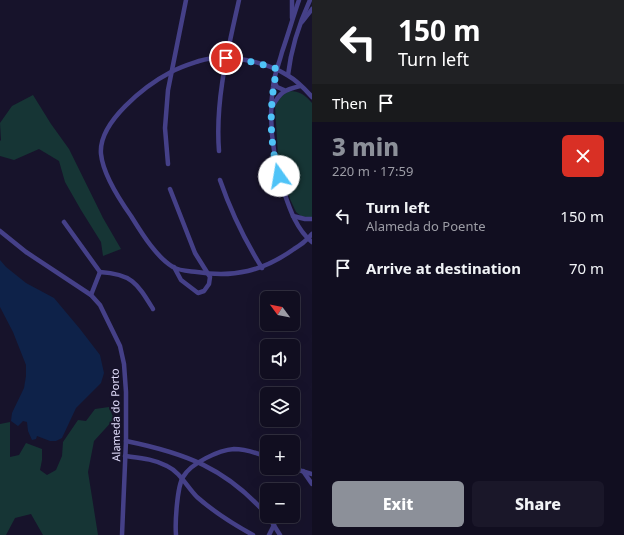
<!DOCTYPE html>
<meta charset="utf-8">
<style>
:root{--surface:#110e20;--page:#1a1729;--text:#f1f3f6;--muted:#9c9ca5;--line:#302e3e;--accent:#8c9099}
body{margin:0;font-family:"Noto Sans",sans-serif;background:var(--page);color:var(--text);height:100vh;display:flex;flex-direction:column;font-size:15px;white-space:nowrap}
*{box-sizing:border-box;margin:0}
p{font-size:13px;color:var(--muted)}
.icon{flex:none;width:22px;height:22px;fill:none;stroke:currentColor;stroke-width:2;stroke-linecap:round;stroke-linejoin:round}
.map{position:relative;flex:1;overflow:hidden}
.sheet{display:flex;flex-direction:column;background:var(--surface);width:312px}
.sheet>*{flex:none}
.banner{background:#202124;color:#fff;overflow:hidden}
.needle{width:26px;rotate:302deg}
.tools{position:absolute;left:260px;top:291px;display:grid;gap:8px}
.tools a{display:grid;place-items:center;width:40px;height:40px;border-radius:6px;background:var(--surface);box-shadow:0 4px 16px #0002,0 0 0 1px var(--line);font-size:20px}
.pin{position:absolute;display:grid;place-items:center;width:34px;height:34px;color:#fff;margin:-17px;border:2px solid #fff;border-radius:50%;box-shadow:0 1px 4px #0007}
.me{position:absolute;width:44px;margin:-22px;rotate:347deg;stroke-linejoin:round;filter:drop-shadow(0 0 3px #0008)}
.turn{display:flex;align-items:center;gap:14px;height:84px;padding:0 20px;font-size:18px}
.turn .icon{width:52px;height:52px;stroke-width:2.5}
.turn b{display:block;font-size:28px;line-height:34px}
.then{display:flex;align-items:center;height:38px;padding:0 20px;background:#0003;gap:8px;font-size:15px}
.round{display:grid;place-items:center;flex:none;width:42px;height:42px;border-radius:6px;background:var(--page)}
.headline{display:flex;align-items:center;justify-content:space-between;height:68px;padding:0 20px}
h1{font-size:24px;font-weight:800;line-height:30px;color:var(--accent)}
.action{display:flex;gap:8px;margin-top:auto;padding:8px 20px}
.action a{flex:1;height:46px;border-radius:6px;background:var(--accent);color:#fff;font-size:16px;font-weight:800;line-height:46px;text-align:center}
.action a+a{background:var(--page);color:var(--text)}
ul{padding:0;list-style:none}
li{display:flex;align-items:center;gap:12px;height:52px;padding:0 20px}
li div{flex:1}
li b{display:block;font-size:15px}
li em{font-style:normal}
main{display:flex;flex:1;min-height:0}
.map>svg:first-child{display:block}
.green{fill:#163535}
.water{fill:#0e2249}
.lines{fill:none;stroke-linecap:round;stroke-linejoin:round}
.street{stroke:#454088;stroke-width:4.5}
.route{stroke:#4fc3f7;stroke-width:7;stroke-dasharray:0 12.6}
.labels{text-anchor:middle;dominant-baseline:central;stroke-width:4;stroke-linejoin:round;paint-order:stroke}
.street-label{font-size:11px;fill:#e3defd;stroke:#17132b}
</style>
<main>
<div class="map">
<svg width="312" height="535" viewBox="0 0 312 535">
<rect width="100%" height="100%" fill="#17132b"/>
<g class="green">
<path d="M289 91C300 91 305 95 312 103V218L301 216 296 212 290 199 278 156 275 106C279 99 282 95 289 91Z"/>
<path d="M33 95 51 124 69 149 103 218 121 249 103 256 101 242 81 210 65 182 59 161 39 149 14 160 0 156V141L1 140 0 123 12 106Z"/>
<path d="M109 407 114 419 94 441 88 472 98 535H43L31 514 15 518 6 535H0V424L10 422V457L19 455 26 443 42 449V460L40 470 47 475 56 470 62 456 63 442 78 420 86 421 95 409Z"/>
</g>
<path class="water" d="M0 260 6 267 26 283 54 298 80 329 100 355 104 373 101 383 76 408 62 438 56 441H50L37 436 36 439 32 440 28 431 27 422 23 421 18 426 11 421 12 413 24 388 26 376V365L13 332 0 307Z"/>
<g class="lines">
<g class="street">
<path d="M299 0C293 17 288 35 282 52 279 64 274 75 273 87 268 123 273 158 284 192 290 210 297 230 312 242"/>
<path d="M292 18V0"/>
<path d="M302 22 312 9"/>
<path d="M288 75C291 49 299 24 310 0"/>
<path d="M274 81 277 87 284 90"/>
<path d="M312 97C305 89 296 80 287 75 264 61 225 53 199 61 190 64 180 67 171 72 146 85 98 122 101 154 103 174 119 199 131 216 141 232 156 257 173 267 179 271 190 271 197 272 234 278 263 271 294 249 301 245 307 240 312 234"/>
<path d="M272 107C280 92 284 90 300 86"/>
<path d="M219 151C215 100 228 50 239 0"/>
<path d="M168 164 165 128 168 90 186 0"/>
<path d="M220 180C231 212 244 239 262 268"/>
<path d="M170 189 195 253 210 277 209 284 204 291 198 293 181 280 174 267"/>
<path d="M293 216 305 219H312"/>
<path d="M64 222 100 272"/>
<path d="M0 231 26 252 91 295 100 305 120 346 124 364 126 392V441L122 535"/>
<path d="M91 295 100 272C132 274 137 283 153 309"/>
<path d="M126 441C185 453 226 468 267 515"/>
<path d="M125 456C140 458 154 459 167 466 180 472 187 487 197 497 214 512 233 524 253 535"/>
<path d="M292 468 312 474"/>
<path d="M303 471 312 484"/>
<path d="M268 516 280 535"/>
<path d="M176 535C175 523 177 487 183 477 191 463 219 450 234 449 245 449 257 453 267 457"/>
<path d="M269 535 274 525"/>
</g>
</g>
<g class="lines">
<path class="route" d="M226 58C244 60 260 63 277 69 269 104 269 142 279 176"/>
</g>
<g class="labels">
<g class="street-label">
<text transform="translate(115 415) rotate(-91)">Alameda do Porto</text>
</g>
</g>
</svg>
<div class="tools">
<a><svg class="needle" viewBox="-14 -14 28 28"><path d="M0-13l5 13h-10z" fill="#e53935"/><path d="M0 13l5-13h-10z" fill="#9c9ca5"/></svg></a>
<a><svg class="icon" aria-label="sound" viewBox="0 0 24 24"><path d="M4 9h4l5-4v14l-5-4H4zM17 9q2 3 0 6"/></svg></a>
<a><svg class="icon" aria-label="layers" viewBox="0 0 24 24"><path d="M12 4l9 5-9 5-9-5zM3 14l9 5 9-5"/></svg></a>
<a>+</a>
<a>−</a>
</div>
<div class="pin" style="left:226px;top:58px;background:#d93025"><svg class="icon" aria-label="arrive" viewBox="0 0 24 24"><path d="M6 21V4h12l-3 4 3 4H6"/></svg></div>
<svg class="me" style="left:279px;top:176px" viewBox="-20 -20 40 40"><circle r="19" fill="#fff"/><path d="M0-13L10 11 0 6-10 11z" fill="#4fc3f7"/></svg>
</div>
<section class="sheet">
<div class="banner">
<div class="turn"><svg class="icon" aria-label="left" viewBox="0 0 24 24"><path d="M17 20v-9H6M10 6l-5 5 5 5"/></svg><div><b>150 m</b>Turn left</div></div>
<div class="then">Then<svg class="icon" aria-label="arrive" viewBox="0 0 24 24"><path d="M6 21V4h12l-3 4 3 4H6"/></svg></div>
</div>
<div class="headline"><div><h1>3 min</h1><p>220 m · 17:59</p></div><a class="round" style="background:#d93025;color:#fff"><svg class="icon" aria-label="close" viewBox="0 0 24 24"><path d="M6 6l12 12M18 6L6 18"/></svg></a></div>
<ul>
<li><svg class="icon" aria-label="left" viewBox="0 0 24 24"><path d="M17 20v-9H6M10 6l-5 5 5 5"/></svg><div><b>Turn left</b><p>Alameda do Poente</p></div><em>150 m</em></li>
<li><svg class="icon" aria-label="arrive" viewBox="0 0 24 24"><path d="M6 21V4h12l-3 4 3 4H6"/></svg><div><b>Arrive at destination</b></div><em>70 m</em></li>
</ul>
<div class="action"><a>Exit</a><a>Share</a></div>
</section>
</main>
